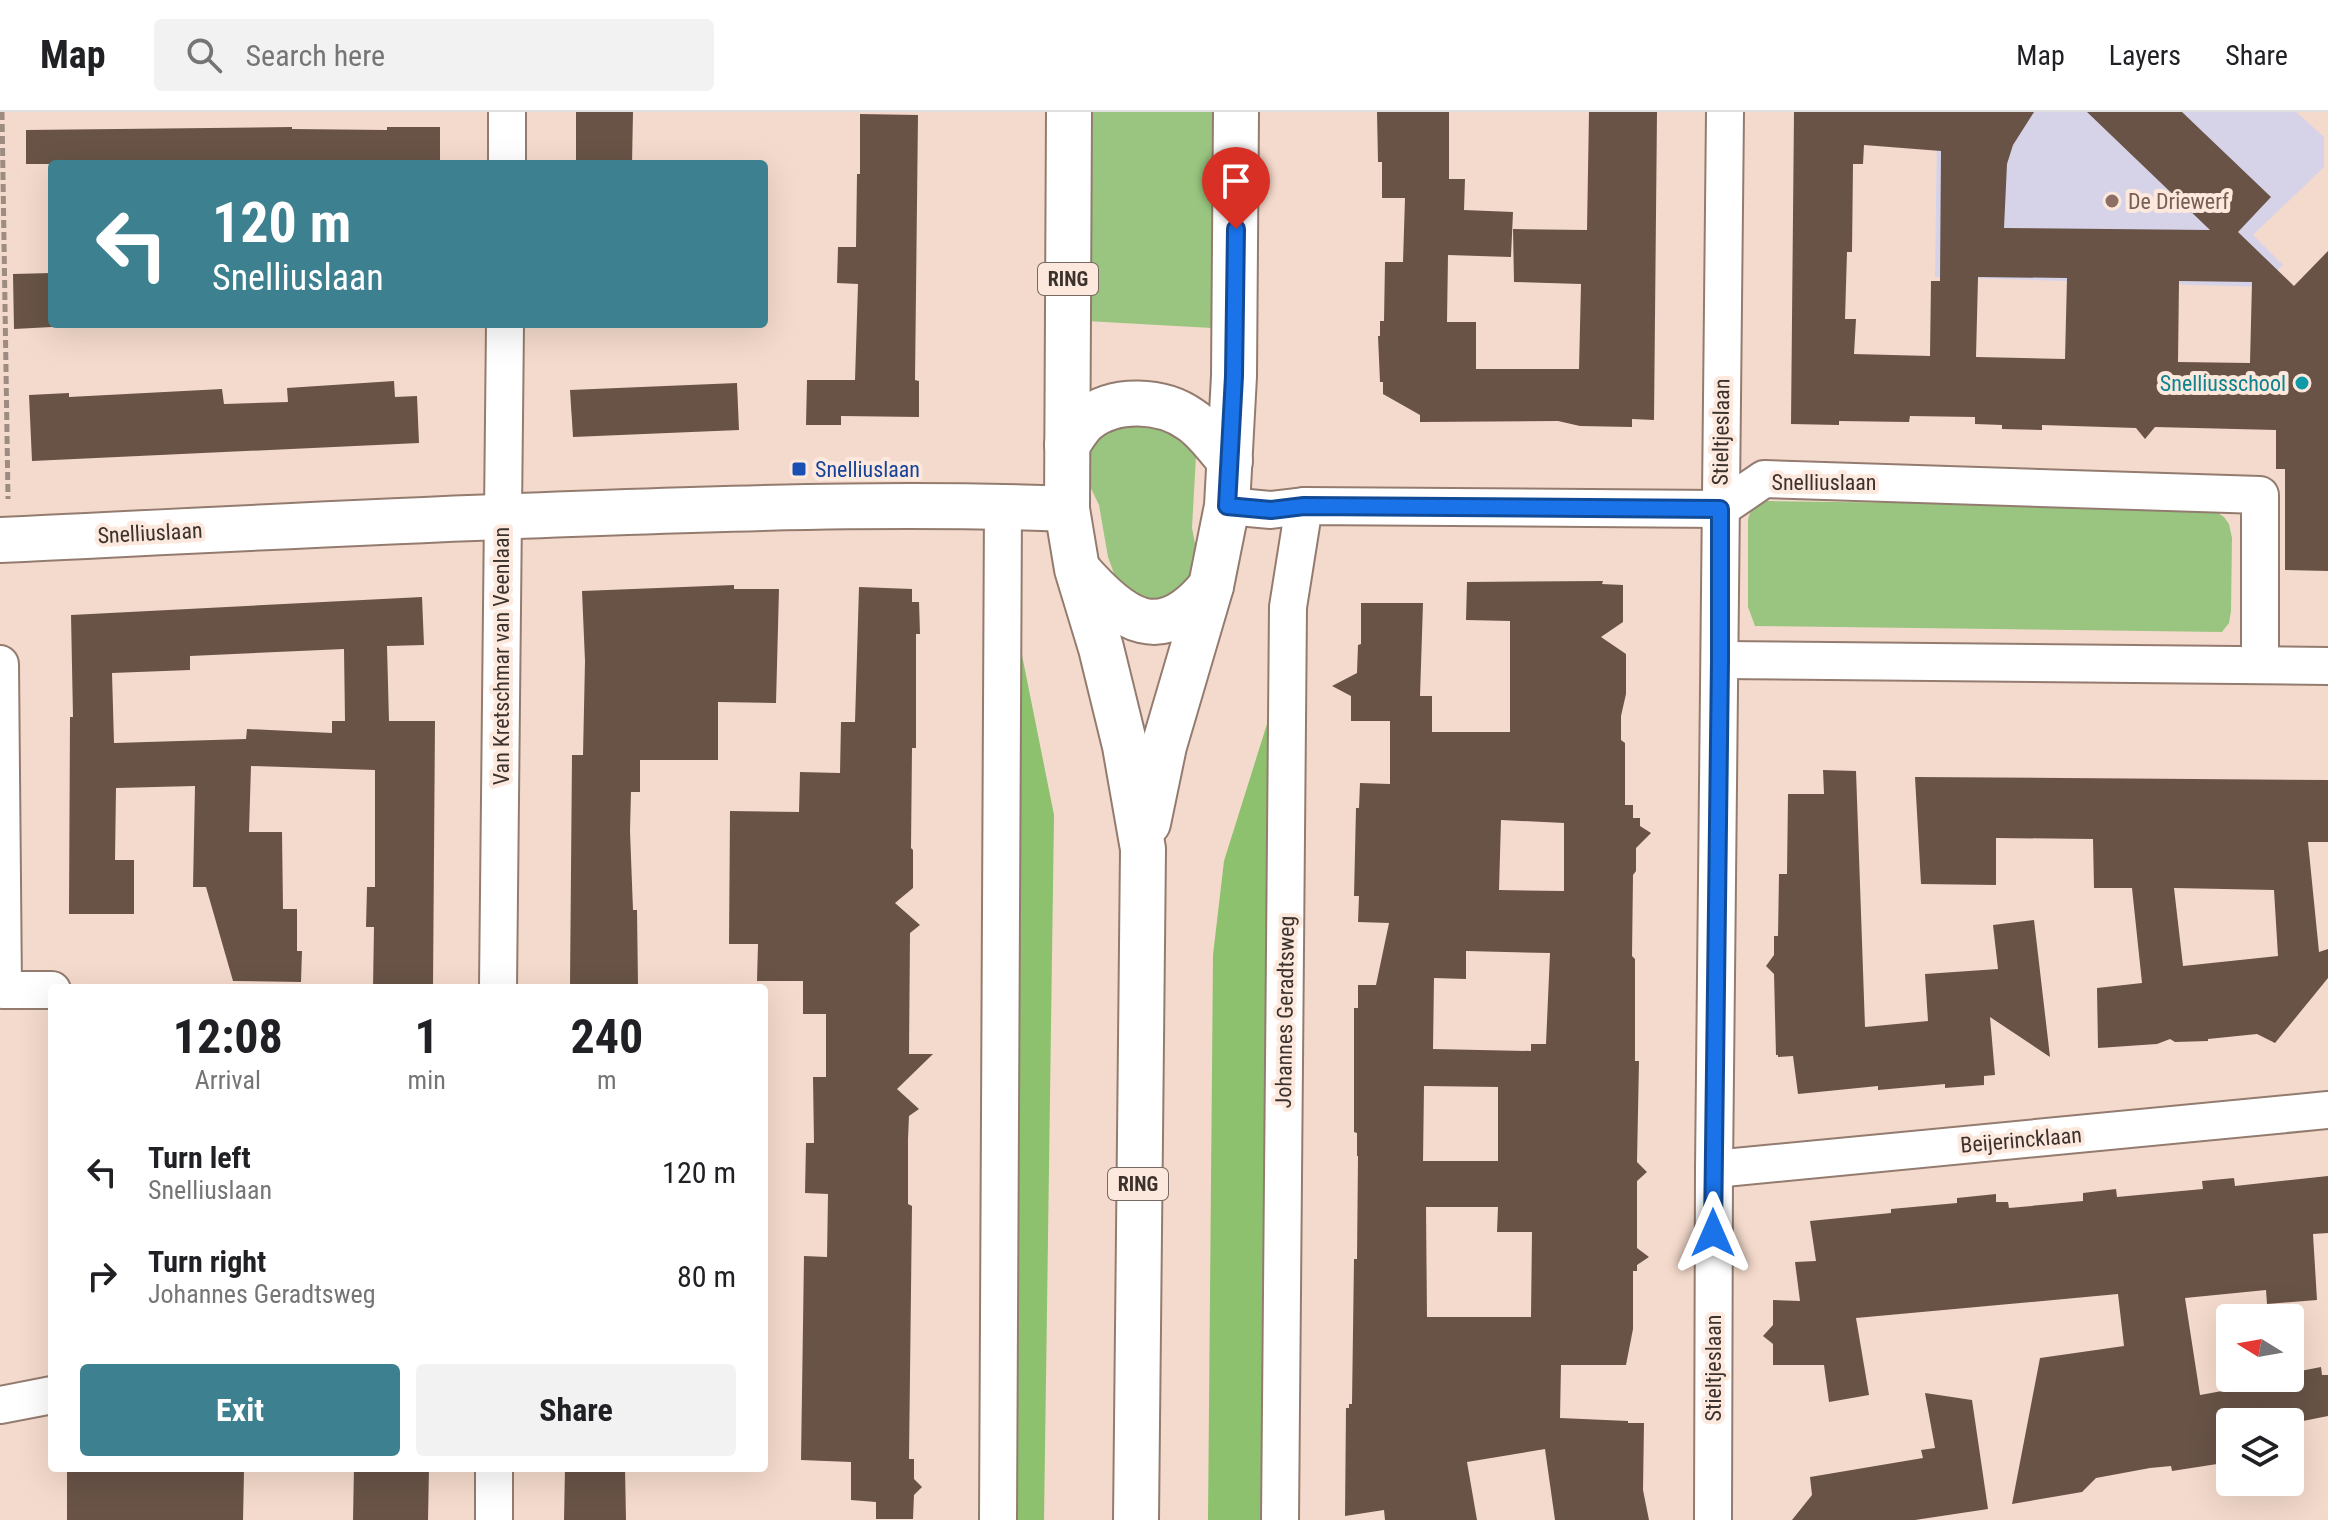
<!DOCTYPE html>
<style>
:root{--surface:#fff;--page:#f2f2f2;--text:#202124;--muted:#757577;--line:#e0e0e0;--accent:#3d8090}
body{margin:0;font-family:"Roboto Condensed",sans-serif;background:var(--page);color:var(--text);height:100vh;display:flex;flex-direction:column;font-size:30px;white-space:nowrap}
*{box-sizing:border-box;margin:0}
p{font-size:26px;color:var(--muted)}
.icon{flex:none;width:44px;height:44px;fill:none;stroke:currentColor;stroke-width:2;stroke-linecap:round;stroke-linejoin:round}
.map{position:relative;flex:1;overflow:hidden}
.drawer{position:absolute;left:48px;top:872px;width:720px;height:488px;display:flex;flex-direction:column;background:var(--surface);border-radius:8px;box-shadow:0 8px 32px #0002}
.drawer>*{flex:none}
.hud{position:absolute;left:48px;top:48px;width:720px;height:168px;border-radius:8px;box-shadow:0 8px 32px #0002;background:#3d8090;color:#fff;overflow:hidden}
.needle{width:52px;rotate:281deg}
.fabs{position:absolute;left:2216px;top:1192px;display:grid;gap:16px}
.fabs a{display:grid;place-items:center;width:88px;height:88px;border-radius:8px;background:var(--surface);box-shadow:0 8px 32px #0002;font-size:40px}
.pin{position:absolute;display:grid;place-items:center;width:68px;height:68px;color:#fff;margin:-82px -34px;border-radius:50% 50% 50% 0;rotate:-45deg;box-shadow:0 0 8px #0007}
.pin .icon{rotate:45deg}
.me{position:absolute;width:88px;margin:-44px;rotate:0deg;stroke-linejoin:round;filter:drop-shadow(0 0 6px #0008)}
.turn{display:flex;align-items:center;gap:28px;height:168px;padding:0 32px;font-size:36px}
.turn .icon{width:104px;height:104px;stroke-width:2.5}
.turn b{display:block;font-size:56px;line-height:68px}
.eta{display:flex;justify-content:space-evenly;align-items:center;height:136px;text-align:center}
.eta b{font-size:48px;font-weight:700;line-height:56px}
.action{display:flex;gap:16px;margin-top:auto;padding:16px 32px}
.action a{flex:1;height:92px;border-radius:8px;background:var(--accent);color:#fff;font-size:32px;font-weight:700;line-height:92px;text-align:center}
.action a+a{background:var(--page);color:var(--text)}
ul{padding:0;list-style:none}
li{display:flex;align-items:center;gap:24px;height:104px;padding:0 32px}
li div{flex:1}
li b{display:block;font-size:30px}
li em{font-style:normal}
header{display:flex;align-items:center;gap:48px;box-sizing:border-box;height:112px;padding:0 40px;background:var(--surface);border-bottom:2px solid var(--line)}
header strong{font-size:38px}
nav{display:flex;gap:44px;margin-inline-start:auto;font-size:28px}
.search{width:560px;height:72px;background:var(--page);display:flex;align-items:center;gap:20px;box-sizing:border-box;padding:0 28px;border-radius:8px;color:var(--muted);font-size:30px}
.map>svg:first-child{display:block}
.education{fill:#d6d3e9}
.green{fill:#99c580}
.forest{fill:#8dc16e}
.building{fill:#695347;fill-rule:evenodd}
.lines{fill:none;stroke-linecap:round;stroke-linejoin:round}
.minor-casing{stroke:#937c6f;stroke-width:40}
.tertiary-casing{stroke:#937c6f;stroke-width:48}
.primary-casing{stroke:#937c6f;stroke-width:48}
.path{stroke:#9e8c82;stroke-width:5;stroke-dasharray:8 4;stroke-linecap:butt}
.minor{stroke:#fff;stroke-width:36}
.tertiary{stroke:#fff;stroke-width:44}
.primary{stroke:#fff;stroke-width:44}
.route-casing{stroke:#114b97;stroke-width:20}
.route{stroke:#1a73e8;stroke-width:14}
.education-dot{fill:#8d6e63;stroke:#fde8dd;stroke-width:3}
.culture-dot{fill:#0f9aa8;stroke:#fde8dd;stroke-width:3}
.transit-dot{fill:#1a4fb4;stroke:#fde8dd;stroke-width:3}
.labels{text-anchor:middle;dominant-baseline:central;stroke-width:8;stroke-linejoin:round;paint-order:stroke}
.shield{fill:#fde8dd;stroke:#766962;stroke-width:2}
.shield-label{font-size:20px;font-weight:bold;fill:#3c322d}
.education-label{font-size:22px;fill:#785e54;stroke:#fde8dd;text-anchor:start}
.culture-label{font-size:22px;fill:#0d838f;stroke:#fde8dd;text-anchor:end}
.street-label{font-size:22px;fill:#3c322d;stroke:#fde8dd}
.transit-label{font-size:22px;fill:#164399;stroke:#fde8dd;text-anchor:start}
</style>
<header>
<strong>Map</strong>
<div class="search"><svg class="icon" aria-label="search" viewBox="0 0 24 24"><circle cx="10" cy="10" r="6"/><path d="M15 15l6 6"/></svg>Search here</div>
<nav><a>Map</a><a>Layers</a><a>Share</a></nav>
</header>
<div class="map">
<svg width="2328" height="1408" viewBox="0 0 2328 1408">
<rect width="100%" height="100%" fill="#f4dacc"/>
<path class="education" d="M1952 0H2296L2324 25V55L2253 123 2283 153 2261 175 1935 165 1937 15Z"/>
<g class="green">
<path d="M1088 0H1216L1212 216 1086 209Z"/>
<path d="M1118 308 1181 320 1196 344 1192 416 1198 447V465L1167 489H1144L1116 467 1108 445 1099 393 1083 360 1094 320Z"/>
<path d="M1767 389 2209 395 2224 405 2229 412 2232 426 2231 499 2229 511 2222 520 1755 514 1748 495V408C1750 397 1756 391 1767 389Z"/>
</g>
<g class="forest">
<path d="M1022 543 1054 703 1044 1408H1008L1013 1229Z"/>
<path d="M1267 612V1408H1208L1213 843 1224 749Z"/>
</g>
<g class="building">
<path d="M576 0H633L632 52H576Z"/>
<path d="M1377 0H1449V67H1465L1464 98 1513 100 1511 145 1448 143 1447 210H1476V257H1579L1581 172 1514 170 1513 117 1587 118 1589 0H1657L1654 308 1632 307V315L1580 314 1558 309 1420 310V303L1383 282V270H1380L1378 224H1380V209H1384L1385 150H1403L1405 86H1382V50H1378Z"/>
<path d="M1794 0H2034L2013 33 2007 52 2004 116 2210 118 2087 0H2182L2271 85 2238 120 2294 174 2328 139V459L2285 458V357H2276V318L2155 315 2145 327 2136 316 2042 313V318L2002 317V313L1975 312V305L1910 304 1909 310 1839 309V313L1791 312ZM1864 33 1941 39 1940 169H1931L1930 244 1854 242 1856 207H1845L1847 140H1852L1853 52H1863ZM1978 165 2067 166 2065 247 1976 245ZM2179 169 2252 170 2250 251 2178 250Z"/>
<path d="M860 2 918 3 915 268 919 269V305L841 304V313H806L807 268H855L858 172 837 171 838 135H856L857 62H860Z"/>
<path d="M292 15V17L387 18V15H440V52H26V18Z"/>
<path d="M52 161V215L14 217 13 162Z"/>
<path d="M394 269 395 285 417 284 419 331 32 349 29 283 69 281V285L222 277 224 292 288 290 287 276Z"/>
<path d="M737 271 739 318 573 325 570 278Z"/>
<path d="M1603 469 1602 472 1623 473V510L1601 525 1626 542V582L1621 604V628L1625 631V693H1633V706H1640V714L1651 721 1636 736V759L1633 763 1632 844 1635 847V949H1639L1637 1050 1647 1060 1637 1069V1136L1649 1145 1637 1153V1159H1633V1217L1626 1253H1561L1560 1306 1628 1309V1311H1644L1643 1378 1649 1408H1555L1545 1337 1467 1350 1477 1408H1385L1384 1398 1345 1404 1346 1296H1349V1292H1352L1354 1147H1357L1358 1044H1357V1021L1354 1020V896H1358V873H1376L1389 811 1358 810 1359 784H1354L1356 696H1359L1360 671 1390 672V609H1351V584L1332 574 1357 561 1358 533 1361 532V491H1423L1420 584H1432V620H1510V509L1466 508 1467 470ZM1501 708 1564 711V779L1499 778ZM1466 839 1550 841 1546 932H1531V939L1433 937 1434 866 1466 867ZM1424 974 1498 975V1049H1423ZM1426 1095H1498L1497 1120H1532L1531 1205H1427Z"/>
<path d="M734 473V477H779L776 591 718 590V648H640V680H631L630 719 633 798H637L638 873H570L572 643H583L585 549 582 479Z"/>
<path d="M859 475 912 477V490H919L920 522H916V636H912L911 736 913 738V776L895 791 920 813 910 821 909 942H933L897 977 919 997 909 1004 908 1027V1092L912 1094 909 1347H914V1367L922 1375 914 1383 913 1407H876V1390L851 1388V1350L801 1348 804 1144 827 1145 828 1082 805 1081 806 1031H814L813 965H826V902H803V869H757L758 832H729L730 699 799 700 800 660 840 661 841 610H855Z"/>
<path d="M422 485 424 533 387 534 389 609H435L433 876H373L374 815H366L367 775H375V658L251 654 249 720H282L283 797H297V839H302L301 870 233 869 206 775H193L195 674 116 676 115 748H134V802H69L70 605H73L71 503ZM344 537 345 609H332V621L247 617 246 627 114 631 112 561 190 558V544Z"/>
<path d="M1823 658 1856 659 1865 915 1928 909 1925 862 1998 857 1993 813 2034 808 2050 945 1990 905 1995 963 1984 964V973L1945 976V972L1878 978V974L1798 982 1793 944 1778 945V943H1776L1774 862 1766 854 1774 843V824H1778L1779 762H1787L1788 682H1824Z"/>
<path d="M1915 665 2328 668V730H2308L2319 840 2328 837V866L2275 931 2257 922 2208 927V929L2175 930 2170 927 2157 932 2098 936 2097 876 2142 871 2132 776H2094L2093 727 1996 726V773L1921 772ZM2174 776 2274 778 2278 844 2183 854Z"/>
<path d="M2328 1064V1121L2313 1122 2317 1188 2267 1192 2266 1178 2185 1186 2200 1283 2261 1272 2260 1266H2290V1261L2321 1255 2322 1263H2328V1304L2298 1310H2230V1350L2172 1359 2171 1354 2150 1356 2096 1366 2082 1380 2012 1392 2040 1246 2124 1234 2118 1182 1856 1206 1869 1283 1829 1290 1824 1253H1773V1232L1763 1224 1773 1213V1188L1800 1189 1795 1150 1816 1149 1810 1109 1891 1101V1097L1957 1091V1086L1996 1082V1090H2008L2009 1096 2083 1089V1081L2116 1077 2117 1085 2203 1077 2202 1069 2234 1066 2235 1074Z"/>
<path d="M1925 1281 1972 1288 1988 1397 1915 1408H1792L1812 1383 1810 1365 1923 1346 1921 1338 1935 1336Z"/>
<path d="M354 1356H429L428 1408H353Z"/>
<path d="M565 1356H625L626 1408H564Z"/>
<path d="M67 1358 244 1359 243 1408H67Z"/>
</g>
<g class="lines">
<defs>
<g id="minor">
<path d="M507 52V0"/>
<path d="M1227 394 1271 398 1304 394 1720 397 1764 367 2260 383V552"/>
<path d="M1720 548 2328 554"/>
<path d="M0 552 3 878H52"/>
<path d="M498 876 505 212"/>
<path d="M1714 1057 2328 998"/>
<path d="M0 1293 52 1283"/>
<path d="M494 1408V1356"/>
<path d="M998 1408 1003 395"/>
<path d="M1280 1408 1288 495 1304 394"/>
<path d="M1713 1408 1714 1057 1725 0"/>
</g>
<path id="tertiary" d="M0 428C209 418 418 407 627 400 774 395 920 391 1067 397"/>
<g id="primary">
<path d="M1069 0 1067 397 1077 457 1101 536 1125 634 1143 737 1136 1408"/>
<path d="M1067 333C1073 325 1078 315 1086 308 1114 285 1162 287 1191 308 1206 318 1218 336 1230 349"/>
<path d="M1079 459C1123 509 1161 536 1211 474"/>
<path d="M1148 711 1164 634 1211 474 1227 394 1234 264 1236 0"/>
</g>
</defs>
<use href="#minor" class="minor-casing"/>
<use href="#tertiary" class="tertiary-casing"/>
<use href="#primary" class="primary-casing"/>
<path class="path" d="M2 0 8 387"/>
<use href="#minor" class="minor"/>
<use href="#tertiary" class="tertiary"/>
<use href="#primary" class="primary"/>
</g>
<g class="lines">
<defs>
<path id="route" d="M1236 117 1234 264 1227 394 1271 398 1304 394 1720 397V548L1713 1121"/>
</defs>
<use href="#route" class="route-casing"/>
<use href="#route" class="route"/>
</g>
<circle class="education-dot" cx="2112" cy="89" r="8"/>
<circle class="culture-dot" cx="2302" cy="271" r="8"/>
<rect class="transit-dot" x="791" y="349" width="16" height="16" rx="4"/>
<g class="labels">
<g class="shield">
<rect x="1038" y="151" width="60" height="32" rx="6"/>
<rect x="1108" y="1056" width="60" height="32" rx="6"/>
</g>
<g class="shield-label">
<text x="1068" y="167">RING</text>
<text x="1138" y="1072">RING</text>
</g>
<g class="education-label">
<text x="2128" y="89">De Driewerf</text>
</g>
<g class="culture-label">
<text x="2286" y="271">Snelliusschool</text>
</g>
<g class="street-label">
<text transform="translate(1721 320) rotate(-89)">Stieltjeslaan</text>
<text x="1824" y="370">Snelliuslaan</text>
<text transform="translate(150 421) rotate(-3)">Snelliuslaan</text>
<text transform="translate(501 544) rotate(-90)">Van Kretschmar van Veenlaan</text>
<text transform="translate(1285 900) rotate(-89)">Johannes Geradtsweg</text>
<text transform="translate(2021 1028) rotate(-5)">Beijerincklaan</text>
<text transform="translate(1713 1256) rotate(-90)">Stieltjeslaan</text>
</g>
<g class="transit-label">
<text x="815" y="357">Snelliuslaan</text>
</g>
</g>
</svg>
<div class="fabs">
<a><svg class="needle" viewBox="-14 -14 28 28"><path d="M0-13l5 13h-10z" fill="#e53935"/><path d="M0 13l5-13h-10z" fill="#757577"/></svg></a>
<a><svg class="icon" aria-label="layers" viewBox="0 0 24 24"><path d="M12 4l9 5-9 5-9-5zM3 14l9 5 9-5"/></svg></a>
</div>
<div class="pin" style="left:1236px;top:117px;background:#d93025"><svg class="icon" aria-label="arrive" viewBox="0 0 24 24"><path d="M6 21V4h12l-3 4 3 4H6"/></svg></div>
<svg class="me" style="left:1713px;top:1121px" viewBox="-20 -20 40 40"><path d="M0-17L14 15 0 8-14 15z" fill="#1a73e8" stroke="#fff" stroke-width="4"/></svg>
<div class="hud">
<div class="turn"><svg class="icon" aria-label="left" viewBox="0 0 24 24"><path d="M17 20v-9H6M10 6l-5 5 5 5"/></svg><div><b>120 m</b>Snelliuslaan</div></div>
</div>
<section class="drawer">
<div class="eta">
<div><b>12:08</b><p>Arrival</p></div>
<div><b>1</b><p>min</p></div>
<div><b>240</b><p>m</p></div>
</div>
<ul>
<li><svg class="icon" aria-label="left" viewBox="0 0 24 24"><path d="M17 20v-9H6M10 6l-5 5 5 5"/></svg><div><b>Turn left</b><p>Snelliuslaan</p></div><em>120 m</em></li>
<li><svg class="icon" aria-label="right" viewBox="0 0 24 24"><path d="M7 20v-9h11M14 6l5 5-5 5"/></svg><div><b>Turn right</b><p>Johannes Geradtsweg</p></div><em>80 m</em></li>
</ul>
<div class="action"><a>Exit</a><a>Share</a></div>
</section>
</div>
